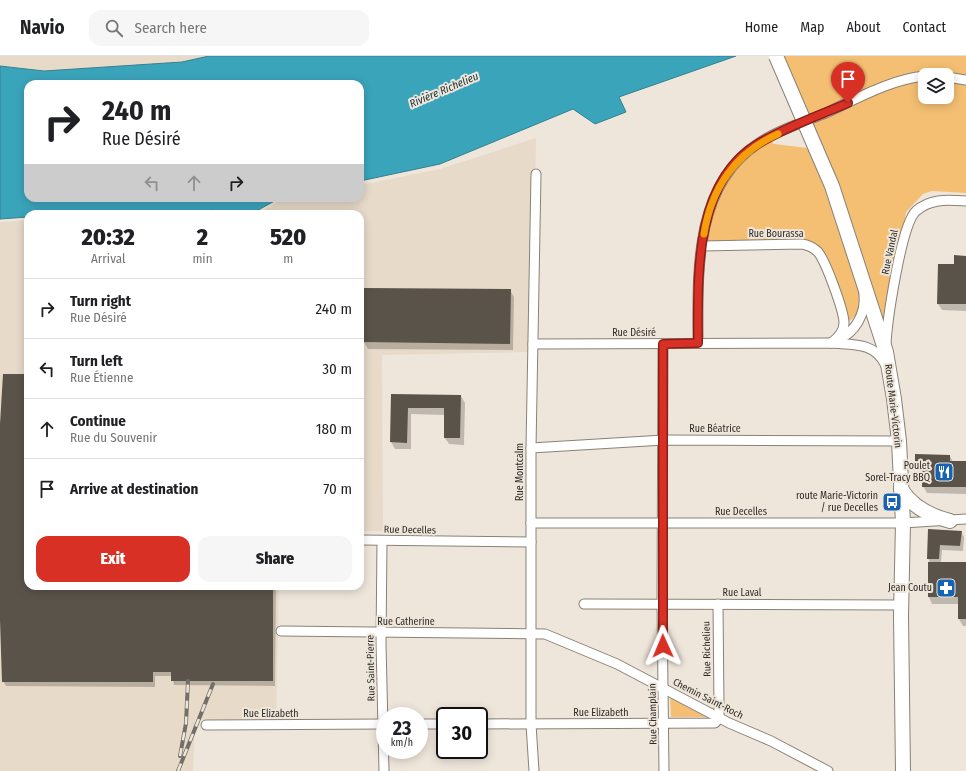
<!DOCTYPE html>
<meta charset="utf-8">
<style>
:root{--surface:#fff;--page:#f6f6f6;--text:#202124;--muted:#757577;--line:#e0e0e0;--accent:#d93025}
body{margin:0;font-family:"Fira Sans Condensed",sans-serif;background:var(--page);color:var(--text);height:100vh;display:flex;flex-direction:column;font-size:15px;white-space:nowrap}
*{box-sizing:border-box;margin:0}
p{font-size:13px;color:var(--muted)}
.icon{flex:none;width:22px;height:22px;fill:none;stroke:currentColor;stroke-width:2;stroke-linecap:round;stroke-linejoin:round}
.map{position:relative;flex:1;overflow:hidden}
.sheet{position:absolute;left:24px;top:154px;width:340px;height:380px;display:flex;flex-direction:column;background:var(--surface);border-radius:12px;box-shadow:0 2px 10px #0003}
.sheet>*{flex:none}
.guide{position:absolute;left:24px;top:24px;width:340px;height:122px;border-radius:12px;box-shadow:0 2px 10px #0003;background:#fff;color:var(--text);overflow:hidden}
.tools{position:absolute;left:918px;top:12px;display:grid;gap:8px}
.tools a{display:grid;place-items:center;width:36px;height:36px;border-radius:8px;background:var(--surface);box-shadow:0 2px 10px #0003;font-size:20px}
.speed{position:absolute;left:376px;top:651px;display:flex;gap:8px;font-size:20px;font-weight:700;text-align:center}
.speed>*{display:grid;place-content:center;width:52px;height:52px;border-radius:50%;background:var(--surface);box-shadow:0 2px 10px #0003;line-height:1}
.speed small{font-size:10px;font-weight:400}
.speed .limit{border:2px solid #111;border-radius:6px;background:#fff;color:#111}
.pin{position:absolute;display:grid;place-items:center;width:34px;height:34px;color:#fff;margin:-41px -17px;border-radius:50% 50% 50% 0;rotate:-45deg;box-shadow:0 0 4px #0007}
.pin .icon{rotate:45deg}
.me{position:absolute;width:44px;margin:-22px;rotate:359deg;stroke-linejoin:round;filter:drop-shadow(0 0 3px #0008)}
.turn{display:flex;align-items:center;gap:14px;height:84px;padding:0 12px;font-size:18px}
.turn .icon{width:52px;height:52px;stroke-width:2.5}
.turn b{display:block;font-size:28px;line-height:34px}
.lanes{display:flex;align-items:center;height:38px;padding:0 12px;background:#0003;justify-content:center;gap:20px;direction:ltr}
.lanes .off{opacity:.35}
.eta{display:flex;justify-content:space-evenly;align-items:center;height:68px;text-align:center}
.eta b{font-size:24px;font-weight:800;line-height:28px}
.primary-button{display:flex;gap:8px;margin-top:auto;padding:8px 12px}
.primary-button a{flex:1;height:46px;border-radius:12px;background:var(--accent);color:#fff;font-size:16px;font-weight:800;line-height:46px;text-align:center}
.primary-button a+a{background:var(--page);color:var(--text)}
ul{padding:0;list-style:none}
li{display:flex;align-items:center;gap:12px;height:60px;padding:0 12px;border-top:1px solid var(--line)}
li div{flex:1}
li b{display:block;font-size:15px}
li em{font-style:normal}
header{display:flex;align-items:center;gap:24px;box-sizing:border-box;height:56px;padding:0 20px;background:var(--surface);border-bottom:1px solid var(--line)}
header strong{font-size:19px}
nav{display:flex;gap:22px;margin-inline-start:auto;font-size:14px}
.search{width:280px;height:36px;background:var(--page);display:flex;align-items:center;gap:10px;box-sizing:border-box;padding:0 14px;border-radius:12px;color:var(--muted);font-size:15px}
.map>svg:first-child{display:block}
.built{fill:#e7dac9}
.green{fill:#f4bf72;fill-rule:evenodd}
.water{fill:#3aa4bb;stroke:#36808f}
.shadow{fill:#0003}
.building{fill:#5a5349}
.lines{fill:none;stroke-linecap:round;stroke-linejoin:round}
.minor-casing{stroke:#898176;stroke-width:11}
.primary-casing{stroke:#898176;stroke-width:16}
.minor{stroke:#fff;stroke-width:9}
.primary{stroke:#fff;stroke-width:14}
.rail-casing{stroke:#736e68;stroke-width:4}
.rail{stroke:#efe6db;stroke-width:2.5;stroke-dasharray:8;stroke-linecap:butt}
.primary-bridge-casing{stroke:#898176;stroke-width:16;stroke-linecap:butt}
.primary-bridge{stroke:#fff;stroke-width:14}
.route-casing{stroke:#8d1f18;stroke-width:10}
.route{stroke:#d93025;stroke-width:7}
.slow{stroke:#f59e0b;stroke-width:7}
.labels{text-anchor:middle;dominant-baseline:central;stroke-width:4;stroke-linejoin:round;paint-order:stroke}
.street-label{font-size:10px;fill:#2e2b27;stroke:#efe6db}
.poi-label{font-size:10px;fill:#2e2b27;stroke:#efe6db;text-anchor:end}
.water-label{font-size:11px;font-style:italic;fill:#21383e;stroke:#efe6db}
</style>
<header>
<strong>Navio</strong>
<div class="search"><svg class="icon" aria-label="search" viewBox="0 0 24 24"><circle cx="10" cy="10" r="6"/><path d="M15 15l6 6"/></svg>Search here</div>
<nav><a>Home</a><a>Map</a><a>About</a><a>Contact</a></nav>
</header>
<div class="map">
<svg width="966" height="715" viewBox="0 0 966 715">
<rect width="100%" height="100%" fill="#efe6db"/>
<g class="built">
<path d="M0 0H209L182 6 44 15 0 10Z"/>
<path d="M536 82 533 296 382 299 383 475H360V158H257L278 146 297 142H360V129L440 113Z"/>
<path d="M28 164V530H279L276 664H195L193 715H0V166Z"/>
</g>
<g class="green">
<path d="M781 0H966V137L932 135 923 138 906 156 887 280 863 228C860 246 863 259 844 268L842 257 813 191 703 190 721 126 768 82 774 88 816 93ZM925 19H947V41H925Z"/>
<path d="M670 639 710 661H671Z"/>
</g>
<path class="water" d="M209 0H736L619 41 626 56 595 68 573 53 440 108 360 125V28H28V142H280L251 158H219L213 154 193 158H138L137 155 82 158H28V161L0 163V10L44 15 182 6Z"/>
<g class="shadow">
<path d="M966 201V255L942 254 938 248 955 209Z"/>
<path d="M510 234 514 241 513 294 368 293 364 286Z"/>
<path d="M28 319V530H276L275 630 174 629 172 620H155V631L6 630 3 625 0 534V385Z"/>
<path d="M392 339 461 340 465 347 464 389 449 388 445 382V359L411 358V393H395L391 386Z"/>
<path d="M916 399 950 400 953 406 966 407V438L927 437 923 430V416H920L916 409Z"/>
<path d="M929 474 961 476 964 481 963 495 942 494 941 507H966V570H963L959 563V548H932L929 541V507H930L928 502Z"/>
</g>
<g class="building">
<path d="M954 199 966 200V248H937L938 208H954Z"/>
<path d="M364 232 511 233 510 288 363 286Z"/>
<path d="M3 318H28V530H273V625H171V616H153V626H2L0 564V368Z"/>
<path d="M391 338 461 339 460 382H444V352H408L407 387 390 386Z"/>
<path d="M915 398 950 399V405H966V431H922V409H915Z"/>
<path d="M928 473 962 475 960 490 940 489 939 503H927Z"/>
<path d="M928 506H966V563H958V541H928Z"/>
</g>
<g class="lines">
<defs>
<g id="minor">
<path d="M947 21 966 24"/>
<path d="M703 190 802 188C808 189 813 191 818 196 826 206 844 255 844 267 844 276 838 282 831 287"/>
<path d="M837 284C855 277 866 258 864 238"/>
<path d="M698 287C698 219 693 132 756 89 777 74 805 66 828 56 858 42 892 23 925 20"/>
<path d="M533 288 831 287C853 289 874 286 885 308"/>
<path d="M663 288 662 549 664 715"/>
<path d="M886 289C887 266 901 169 916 155 931 142 948 144 966 145"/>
<path d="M531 392 664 384 899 385"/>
<path d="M531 467H903L966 463"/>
<path d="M360 484 531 486"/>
<path d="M382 485 381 587 384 715"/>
<path d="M584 548 901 549"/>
<path d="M281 575 545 578 617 608 729 667 771 685 828 715"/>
<path d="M419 668H445"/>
<path d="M479 668 715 667 719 662V652L718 548"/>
<path d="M206 669 385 668"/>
<path d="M534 715 531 668V392L536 118"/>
</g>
<g id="primary">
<path d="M816 93 832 130 886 296 894 343 899 385 903 467 901 559 903 715"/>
<path d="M901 433C912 451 930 460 950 465"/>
</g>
</defs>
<use href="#minor" class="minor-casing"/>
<use href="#primary" class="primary-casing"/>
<use href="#minor" class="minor"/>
<use href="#primary" class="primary"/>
<defs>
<g id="rail">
<path d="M180 700 186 667 188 625"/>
<path d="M178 715 213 628"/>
</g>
</defs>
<use href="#rail" class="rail-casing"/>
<use href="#rail" class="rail"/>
<defs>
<path id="primary-bridge" d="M776 0 816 93"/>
</defs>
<use href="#primary-bridge" class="primary-bridge-casing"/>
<use href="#primary-bridge" class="primary-bridge"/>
</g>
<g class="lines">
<defs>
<path id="route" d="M663 590V288L698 287C698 221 693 126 759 87 786 71 818 60 848 47"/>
</defs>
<use href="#route" class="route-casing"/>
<use href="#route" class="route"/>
<path class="slow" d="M704 178C711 133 735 97 778 78"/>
</g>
<defs>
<symbol id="restaurant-square" viewBox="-11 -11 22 22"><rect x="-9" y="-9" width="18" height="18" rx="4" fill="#1563b2" stroke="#efe6db"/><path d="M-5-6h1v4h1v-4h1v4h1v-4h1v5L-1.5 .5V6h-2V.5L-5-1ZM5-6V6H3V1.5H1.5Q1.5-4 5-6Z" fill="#fff"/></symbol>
<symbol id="bus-square" viewBox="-11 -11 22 22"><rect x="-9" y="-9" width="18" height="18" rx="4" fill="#1563b2" stroke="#efe6db"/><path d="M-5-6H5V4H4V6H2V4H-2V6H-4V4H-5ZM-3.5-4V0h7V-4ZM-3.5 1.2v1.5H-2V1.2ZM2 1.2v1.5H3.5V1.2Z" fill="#fff"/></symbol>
<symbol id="pharmacy-square" viewBox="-11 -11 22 22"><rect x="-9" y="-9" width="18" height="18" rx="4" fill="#1563b2" stroke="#efe6db"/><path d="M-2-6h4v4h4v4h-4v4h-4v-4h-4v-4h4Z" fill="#fff"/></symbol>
</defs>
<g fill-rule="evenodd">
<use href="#restaurant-square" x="933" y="405" width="22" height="22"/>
<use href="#bus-square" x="881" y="435" width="22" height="22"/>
<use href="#pharmacy-square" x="935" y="521" width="22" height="22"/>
</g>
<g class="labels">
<g class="street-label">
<text x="776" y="178">Rue Bourassa</text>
<text transform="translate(890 196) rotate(-78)">Rue Vandal</text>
<text x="634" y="277">Rue Désiré</text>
<text transform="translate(893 350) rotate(83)">Route Marie-Victorin</text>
<text x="715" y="373">Rue Béatrice</text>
<text transform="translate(520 416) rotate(-90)">Rue Montcalm</text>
<text x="741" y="456">Rue Decelles</text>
<text transform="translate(410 474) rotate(1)">Rue Decelles</text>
<text x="742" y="537">Rue Laval</text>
<text x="406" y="566">Rue Catherine</text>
<text transform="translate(707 593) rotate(-91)">Rue Richelieu</text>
<text transform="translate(371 612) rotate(-91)">Rue Saint-Pierre</text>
<text transform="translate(708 643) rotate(27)">Chemin Saint-Roch</text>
<text x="601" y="657">Rue Elizabeth</text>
<text x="271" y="658">Rue Elizabeth</text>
<text transform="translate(653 658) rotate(-91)">Rue Champlain</text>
</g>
<g class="poi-label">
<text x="930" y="410">Poulet<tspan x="930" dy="12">Sorel-Tracy BBQ</tspan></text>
<text x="878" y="440">route Marie-Victorin<tspan x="878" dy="12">/ rue Decelles</tspan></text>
<text x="932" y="532">Jean Coutu</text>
</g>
<g class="water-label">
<text transform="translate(444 34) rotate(-23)">Rivière Richelieu</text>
</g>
</g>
</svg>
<div class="tools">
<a><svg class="icon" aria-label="layers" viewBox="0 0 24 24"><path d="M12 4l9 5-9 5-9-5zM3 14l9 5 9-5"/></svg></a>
</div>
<div class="speed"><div>23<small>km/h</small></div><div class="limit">30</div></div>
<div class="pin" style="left:848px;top:47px;background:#d93025"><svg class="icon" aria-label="arrive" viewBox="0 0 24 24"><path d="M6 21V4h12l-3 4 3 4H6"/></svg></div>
<svg class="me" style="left:663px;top:590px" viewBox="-20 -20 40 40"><path d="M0-17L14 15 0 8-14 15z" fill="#d93025" stroke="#fff" stroke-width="4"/></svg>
<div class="guide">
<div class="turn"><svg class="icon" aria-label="right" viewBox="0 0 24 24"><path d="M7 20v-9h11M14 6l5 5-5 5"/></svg><div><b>240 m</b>Rue Désiré</div></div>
<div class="lanes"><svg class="icon off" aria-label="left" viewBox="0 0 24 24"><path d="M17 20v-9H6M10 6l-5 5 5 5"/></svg><svg class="icon off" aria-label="ahead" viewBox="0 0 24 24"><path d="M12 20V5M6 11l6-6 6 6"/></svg><svg class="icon" aria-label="right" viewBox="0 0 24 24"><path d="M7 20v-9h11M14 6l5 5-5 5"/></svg></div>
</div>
<section class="sheet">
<div class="eta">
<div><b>20:32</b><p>Arrival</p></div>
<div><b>2</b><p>min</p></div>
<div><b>520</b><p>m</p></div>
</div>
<ul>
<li><svg class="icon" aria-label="right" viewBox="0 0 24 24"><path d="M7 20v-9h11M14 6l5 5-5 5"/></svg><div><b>Turn right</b><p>Rue Désiré</p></div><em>240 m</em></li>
<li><svg class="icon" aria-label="left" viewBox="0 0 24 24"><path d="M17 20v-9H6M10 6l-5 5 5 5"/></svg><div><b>Turn left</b><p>Rue Étienne</p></div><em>30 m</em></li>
<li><svg class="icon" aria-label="ahead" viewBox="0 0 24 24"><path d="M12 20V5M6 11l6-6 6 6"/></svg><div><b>Continue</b><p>Rue du Souvenir</p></div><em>180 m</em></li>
<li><svg class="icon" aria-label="arrive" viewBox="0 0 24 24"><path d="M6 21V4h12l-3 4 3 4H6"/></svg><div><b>Arrive at destination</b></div><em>70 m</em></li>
</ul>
<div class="primary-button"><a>Exit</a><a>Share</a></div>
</section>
</div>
